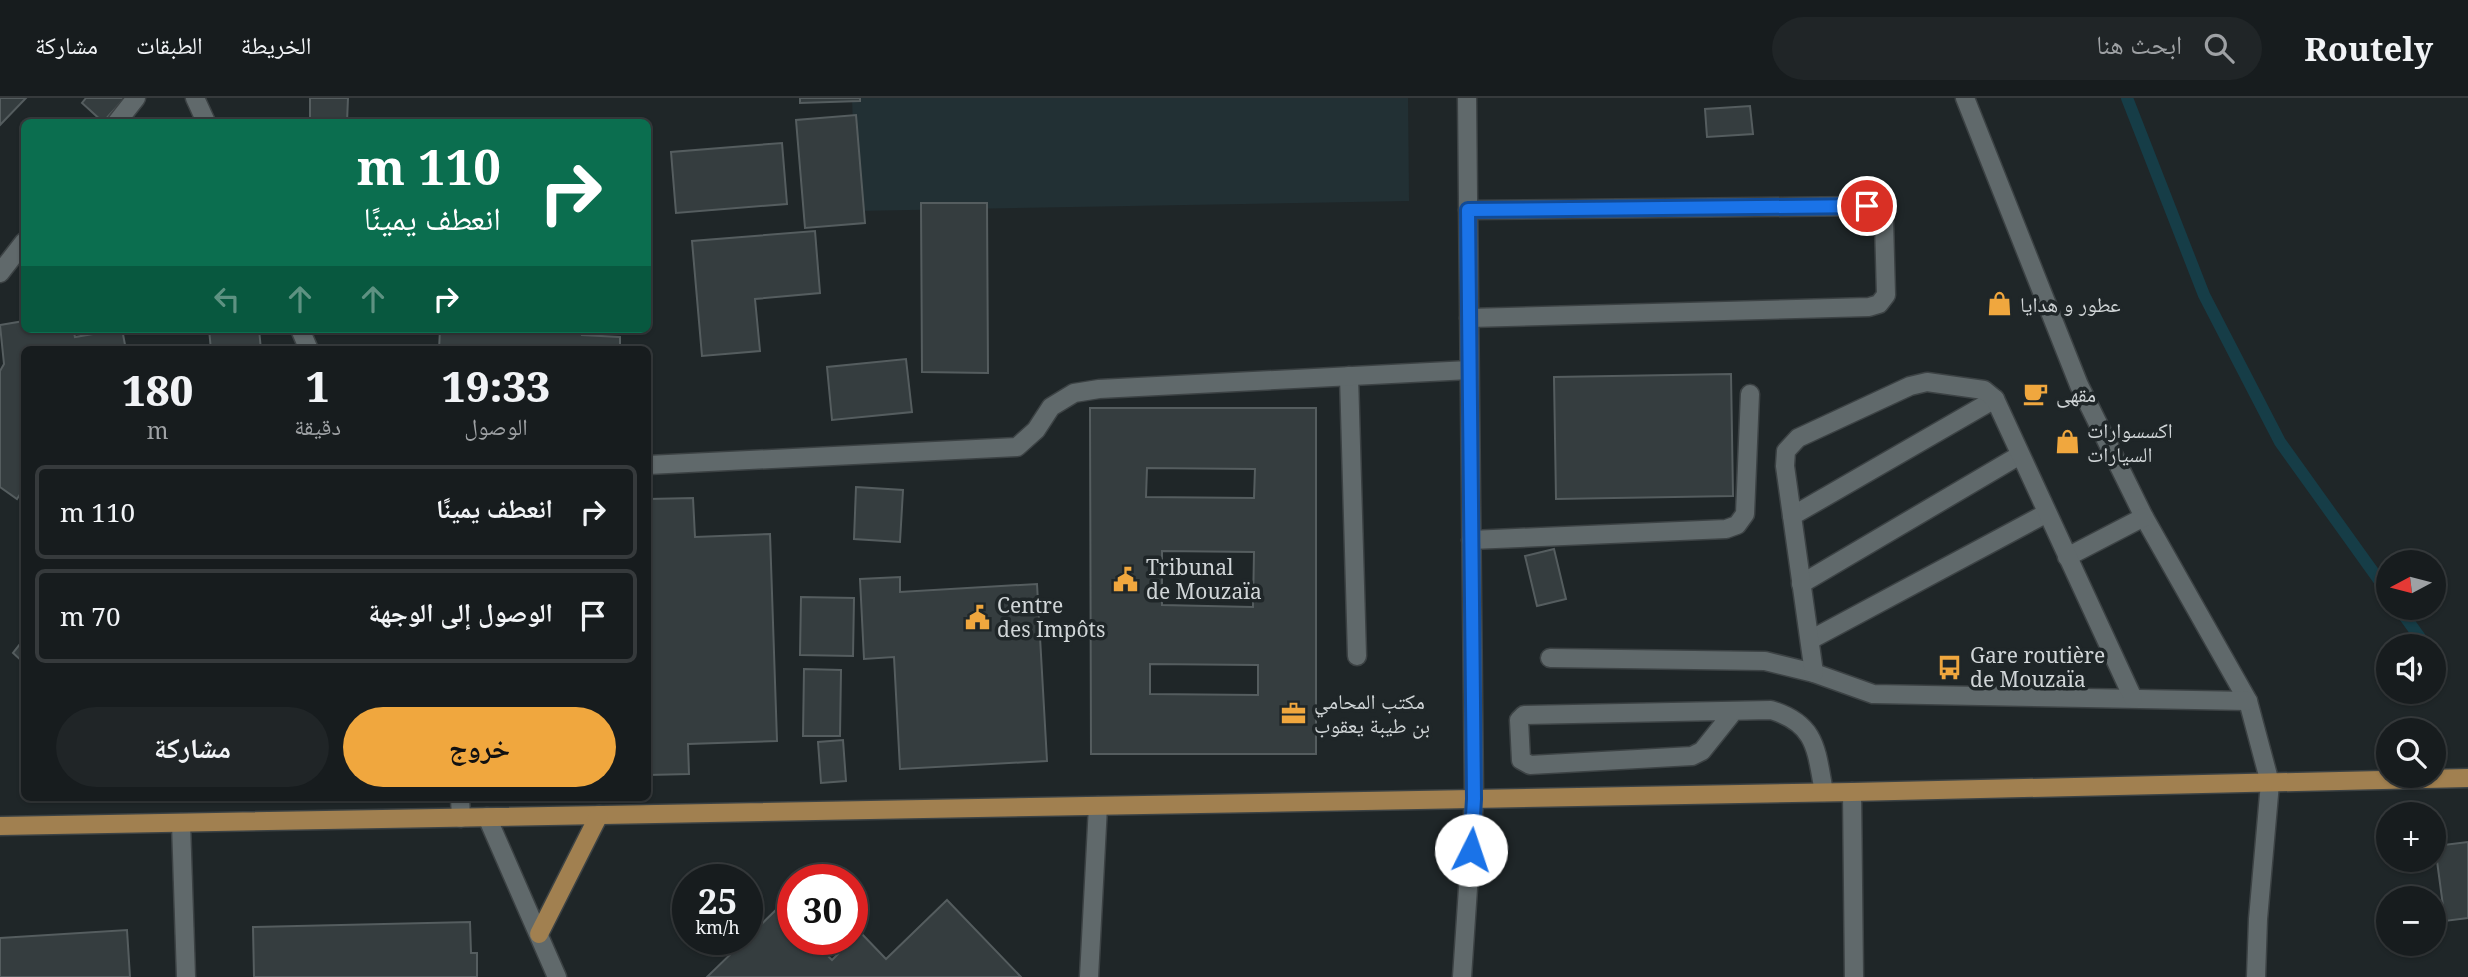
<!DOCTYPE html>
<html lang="ar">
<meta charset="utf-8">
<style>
:root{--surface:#171c1e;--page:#202527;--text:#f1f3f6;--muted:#9ea1a4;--line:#363a3c;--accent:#f0a73e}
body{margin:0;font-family:"Noto Serif","Noto Naskh Arabic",serif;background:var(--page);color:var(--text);direction:rtl;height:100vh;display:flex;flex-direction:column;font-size:26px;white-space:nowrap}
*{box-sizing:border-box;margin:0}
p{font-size:23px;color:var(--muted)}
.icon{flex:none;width:38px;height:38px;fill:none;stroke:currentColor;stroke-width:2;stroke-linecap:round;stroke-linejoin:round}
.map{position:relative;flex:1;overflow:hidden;direction:ltr}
.details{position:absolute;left:21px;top:248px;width:630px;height:455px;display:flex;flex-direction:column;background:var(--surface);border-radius:10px;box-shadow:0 2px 5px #0004,0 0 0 2px var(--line);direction:rtl}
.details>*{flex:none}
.top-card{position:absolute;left:21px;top:21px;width:630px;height:214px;border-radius:10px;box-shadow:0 2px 5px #0004,0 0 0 2px var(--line);direction:rtl;background:#0b6e4f;color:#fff;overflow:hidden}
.needle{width:46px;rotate:263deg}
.buttons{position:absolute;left:2376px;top:452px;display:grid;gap:14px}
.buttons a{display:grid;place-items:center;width:70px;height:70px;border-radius:50%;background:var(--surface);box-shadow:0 2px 5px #0004,0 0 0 2px var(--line);font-size:35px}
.speed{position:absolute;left:672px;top:766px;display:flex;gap:14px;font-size:35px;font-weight:700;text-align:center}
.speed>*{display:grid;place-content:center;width:91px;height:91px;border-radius:50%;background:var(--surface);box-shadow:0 2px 5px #0004,0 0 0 2px var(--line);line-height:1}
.speed small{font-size:18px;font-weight:400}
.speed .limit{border:10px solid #d22;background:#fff;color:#111}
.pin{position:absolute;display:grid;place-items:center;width:60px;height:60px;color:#fff;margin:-30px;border:4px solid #fff;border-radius:50%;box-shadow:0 2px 7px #0007}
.me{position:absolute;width:77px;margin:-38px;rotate:4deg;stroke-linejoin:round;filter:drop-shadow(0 0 5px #0008)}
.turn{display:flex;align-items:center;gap:24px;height:147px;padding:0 35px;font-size:32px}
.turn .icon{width:91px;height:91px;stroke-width:2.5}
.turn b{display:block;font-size:49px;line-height:60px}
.lanes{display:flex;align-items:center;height:66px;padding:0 35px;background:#0003;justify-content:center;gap:35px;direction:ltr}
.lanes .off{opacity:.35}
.eta{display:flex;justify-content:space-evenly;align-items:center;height:119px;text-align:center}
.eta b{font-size:42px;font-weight:800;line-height:49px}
.action{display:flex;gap:14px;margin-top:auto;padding:14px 35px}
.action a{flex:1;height:80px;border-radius:42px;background:var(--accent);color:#111;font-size:28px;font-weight:800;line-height:80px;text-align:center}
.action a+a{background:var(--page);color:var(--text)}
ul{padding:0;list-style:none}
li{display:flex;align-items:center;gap:21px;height:94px;margin:0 14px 10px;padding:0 21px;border:4px solid var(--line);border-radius:10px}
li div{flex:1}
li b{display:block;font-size:26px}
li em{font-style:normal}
header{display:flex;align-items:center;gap:42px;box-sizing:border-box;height:98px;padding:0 35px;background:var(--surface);border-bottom:2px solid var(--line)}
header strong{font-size:33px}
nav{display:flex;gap:38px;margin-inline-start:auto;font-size:24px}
.search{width:490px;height:63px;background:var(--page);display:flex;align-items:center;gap:18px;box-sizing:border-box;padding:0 24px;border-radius:38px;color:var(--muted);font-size:26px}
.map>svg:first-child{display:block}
.built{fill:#223034}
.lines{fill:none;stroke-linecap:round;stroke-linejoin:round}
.stream{stroke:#163d47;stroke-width:12}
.building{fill:#353d3f;stroke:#555d5f;stroke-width:2;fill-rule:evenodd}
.minor-casing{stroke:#3c4244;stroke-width:21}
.major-casing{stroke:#3c4244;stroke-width:21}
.minor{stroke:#60696b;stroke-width:18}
.major{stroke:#a18050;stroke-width:18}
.route-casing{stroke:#114b97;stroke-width:18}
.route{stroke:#1a73e8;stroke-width:12}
.labels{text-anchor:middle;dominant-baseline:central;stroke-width:7;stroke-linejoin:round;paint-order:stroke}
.poi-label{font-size:21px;fill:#d0d5d7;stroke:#1f2628;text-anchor:start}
</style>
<header>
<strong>Routely</strong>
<div class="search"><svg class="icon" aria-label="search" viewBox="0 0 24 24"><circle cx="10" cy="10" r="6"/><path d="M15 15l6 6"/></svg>ابحث هنا</div>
<nav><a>الخريطة</a><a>الطبقات</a><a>مشاركة</a></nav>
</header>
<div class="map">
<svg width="2468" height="879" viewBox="0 0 2468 879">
<rect width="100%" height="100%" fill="#1f2628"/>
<path class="built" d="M852 0H1408L1409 103 856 113Z"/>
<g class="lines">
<g class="stream">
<path d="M2127 0 2204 197 2280 344 2389 496"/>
<path d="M2398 509 2426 548"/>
<path d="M2434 559 2436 562"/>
</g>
</g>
<g class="building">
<path d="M0 0H26L0 27Z"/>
<path d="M86 0H125L103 24 82 5Z"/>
<path d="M310 0H348L347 24H310Z"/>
<path d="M800 0H860V3L800 5Z"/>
<path d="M1750 8 1753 36 1707 39 1705 11Z"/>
<path d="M856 17 865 125 805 130 796 22Z"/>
<path d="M782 45 787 106 676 115 671 54Z"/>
<path d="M921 105H987L988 275 922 274Z"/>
<path d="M815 133 820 195 755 201 760 253 702 258 692 143Z"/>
<path d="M24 223V231H73L75 239 122 231 126 252H24V390L17 401 0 389V273L4 266 0 227Z"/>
<path d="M209 231H259L261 252H211Z"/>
<path d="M440 231H582V237L620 239V252H439Z"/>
<path d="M906 261 912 314 832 322 827 269Z"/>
<path d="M1731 276 1733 398 1556 401 1554 279Z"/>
<path d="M1090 310H1316V656H1091ZM1147 370 1255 371 1254 400 1146 399ZM1162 453 1254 454 1253 509 1162 507ZM1150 566 1258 567V597L1150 596Z"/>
<path d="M856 389 903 392 900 444 854 441Z"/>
<path d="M693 400 695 439 770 436 777 643 688 646 689 676 648 677V401Z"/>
<path d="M1554 451 1566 501 1537 508 1525 458Z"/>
<path d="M900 479V494L1037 486 1047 663 900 671 894 559 864 561 860 481Z"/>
<path d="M801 499 854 500 853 558 800 557Z"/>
<path d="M24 541V565L13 555Z"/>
<path d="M804 571 841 572 840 638H803Z"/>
<path d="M843 642 846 683 821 685 818 644Z"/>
<path d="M2468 744V820L2445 823 2435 748Z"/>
<path d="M947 802 1021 879H707L780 808 793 822V842H812L832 862 860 834 886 861Z"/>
<path d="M470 824 471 855H477V879H254L253 829Z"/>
<path d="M127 832 130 879H0V840Z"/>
</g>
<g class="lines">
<defs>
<g id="minor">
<path d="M195 0 206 24"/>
<path d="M1965 0 2079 287 2144 419 2248 603 2270 685 2258 821 2256 879"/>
<path d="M117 24 136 0"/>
<path d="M1468 112 1867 108 1878 112 1884 124 1886 197 1879 206 1869 209 1469 220"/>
<path d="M0 175 24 144"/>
<path d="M300 231 309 252"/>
<path d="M1349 278 1357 558"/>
<path d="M648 367 1017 349 1036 332 1051 309 1074 295 1099 291 1469 272"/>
<path d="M1792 418 1995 301"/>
<path d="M1471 442 1726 431 1737 427 1745 416 1750 296"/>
<path d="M2067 459 2144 419"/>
<path d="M1801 486 2020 357"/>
<path d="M1810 542 2047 415"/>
<path d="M1550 560 1765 563 1814 575 1873 596 2248 603"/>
<path d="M1814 575 1785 368 1786 353 1798 340 1910 288 1927 284 1984 292 1995 301 2133 600"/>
<path d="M1734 613 1702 653 1692 658 1530 667 1521 662 1519 622 1524 617 1771 612C1817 626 1816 652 1824 694"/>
<path d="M1852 694 1854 879"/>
<path d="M460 700 461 720"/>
<path d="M487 719 557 879"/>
<path d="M181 725 186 879"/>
<path d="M1089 879 1098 708"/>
<path d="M1462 879 1474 701 1467 0"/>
</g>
<g id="major">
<path d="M0 728 1852 694 2468 680"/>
<path d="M539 836 599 717"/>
</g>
</defs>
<use href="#minor" class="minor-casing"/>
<use href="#major" class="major-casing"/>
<use href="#minor" class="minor"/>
<use href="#major" class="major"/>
</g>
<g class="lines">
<defs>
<path id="route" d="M1471 752 1474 701 1468 112 1867 108"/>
</defs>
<use href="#route" class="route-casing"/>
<use href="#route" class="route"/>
</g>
<defs>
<symbol id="shop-bare" viewBox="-9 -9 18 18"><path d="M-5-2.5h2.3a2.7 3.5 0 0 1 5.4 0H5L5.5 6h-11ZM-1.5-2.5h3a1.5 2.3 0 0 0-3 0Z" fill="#f0a73e" stroke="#1f2628" stroke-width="2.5" paint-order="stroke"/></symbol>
<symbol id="cafe-bare" viewBox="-9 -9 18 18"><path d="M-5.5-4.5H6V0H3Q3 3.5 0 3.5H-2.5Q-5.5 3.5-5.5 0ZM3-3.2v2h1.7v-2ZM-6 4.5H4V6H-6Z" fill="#f0a73e" stroke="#1f2628" stroke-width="2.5" paint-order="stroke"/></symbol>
<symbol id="civic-bare" viewBox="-9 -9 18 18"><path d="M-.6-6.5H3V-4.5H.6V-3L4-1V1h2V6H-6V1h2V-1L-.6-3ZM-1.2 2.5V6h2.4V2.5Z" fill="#f0a73e" stroke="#1f2628" stroke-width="2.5" paint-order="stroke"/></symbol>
<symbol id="bus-bare" viewBox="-9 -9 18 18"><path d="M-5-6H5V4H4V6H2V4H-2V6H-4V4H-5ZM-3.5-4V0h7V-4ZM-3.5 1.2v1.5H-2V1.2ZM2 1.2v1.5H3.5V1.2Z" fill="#f0a73e" stroke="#1f2628" stroke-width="2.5" paint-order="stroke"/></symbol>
<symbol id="office-bare" viewBox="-9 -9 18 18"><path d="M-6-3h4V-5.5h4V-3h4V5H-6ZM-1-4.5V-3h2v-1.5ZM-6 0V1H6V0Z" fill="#f0a73e" stroke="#1f2628" stroke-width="2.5" paint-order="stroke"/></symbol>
</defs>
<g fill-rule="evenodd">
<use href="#shop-bare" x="1982" y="188" width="35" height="35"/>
<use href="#cafe-bare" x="2018" y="278" width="35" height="35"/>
<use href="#shop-bare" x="2050" y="326" width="35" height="35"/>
<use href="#civic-bare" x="1108" y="464" width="35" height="35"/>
<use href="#civic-bare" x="960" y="502" width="35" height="35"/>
<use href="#bus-bare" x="1932" y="552" width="35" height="35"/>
<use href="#office-bare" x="1276" y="598" width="35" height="35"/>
</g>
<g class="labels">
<g class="poi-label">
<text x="2020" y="206">عطور و هدايا</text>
<text x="2056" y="296">مقهى</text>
<text x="2087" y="332">اكسسوارات<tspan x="2087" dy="24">السيارات</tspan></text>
<text x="1146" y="469">Tribunal<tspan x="1146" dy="24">de Mouzaïa</tspan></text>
<text x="997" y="507">Centre<tspan x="997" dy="24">des Impôts</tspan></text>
<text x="1970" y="557">Gare routière<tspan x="1970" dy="24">de Mouzaïa</tspan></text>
<text x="1314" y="603">مكتب المحامي<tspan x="1314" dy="24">بن طيبة يعقوب</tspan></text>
</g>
</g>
</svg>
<div class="buttons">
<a><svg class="needle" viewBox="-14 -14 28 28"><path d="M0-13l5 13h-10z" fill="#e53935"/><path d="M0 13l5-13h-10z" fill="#9ea1a4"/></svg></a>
<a><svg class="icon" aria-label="sound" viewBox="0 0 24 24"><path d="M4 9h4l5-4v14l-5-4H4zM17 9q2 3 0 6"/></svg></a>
<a><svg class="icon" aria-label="search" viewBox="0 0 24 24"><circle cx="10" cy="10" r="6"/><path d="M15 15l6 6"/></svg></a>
<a>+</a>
<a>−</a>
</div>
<div class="speed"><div>25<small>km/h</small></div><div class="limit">30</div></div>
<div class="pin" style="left:1867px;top:108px;background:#d93025"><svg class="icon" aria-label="arrive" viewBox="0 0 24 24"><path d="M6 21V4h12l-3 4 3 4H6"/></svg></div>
<svg class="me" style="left:1471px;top:752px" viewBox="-20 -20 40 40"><circle r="19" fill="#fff"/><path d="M0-13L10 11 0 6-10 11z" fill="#1a73e8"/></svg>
<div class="top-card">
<div class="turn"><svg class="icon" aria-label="right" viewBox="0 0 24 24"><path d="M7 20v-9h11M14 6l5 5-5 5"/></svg><div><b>110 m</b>انعطف يمينًا</div></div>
<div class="lanes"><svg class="icon off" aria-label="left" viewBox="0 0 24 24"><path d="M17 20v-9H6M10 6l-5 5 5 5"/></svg><svg class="icon off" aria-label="ahead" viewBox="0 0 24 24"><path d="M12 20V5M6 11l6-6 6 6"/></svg><svg class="icon off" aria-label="ahead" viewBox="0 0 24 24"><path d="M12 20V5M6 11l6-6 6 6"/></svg><svg class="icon" aria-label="right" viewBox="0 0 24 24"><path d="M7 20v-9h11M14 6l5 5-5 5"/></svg></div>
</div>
<section class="details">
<div class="eta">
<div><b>19:33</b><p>الوصول</p></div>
<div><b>1</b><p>دقيقة</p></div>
<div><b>180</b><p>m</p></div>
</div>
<ul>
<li><svg class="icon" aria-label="right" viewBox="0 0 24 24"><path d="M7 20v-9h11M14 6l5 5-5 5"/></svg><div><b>انعطف يمينًا</b></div><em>110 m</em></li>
<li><svg class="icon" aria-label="arrive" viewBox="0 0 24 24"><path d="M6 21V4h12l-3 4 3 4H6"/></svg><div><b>الوصول إلى الوجهة</b></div><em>70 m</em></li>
</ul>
<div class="action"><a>خروج</a><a>مشاركة</a></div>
</section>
</div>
